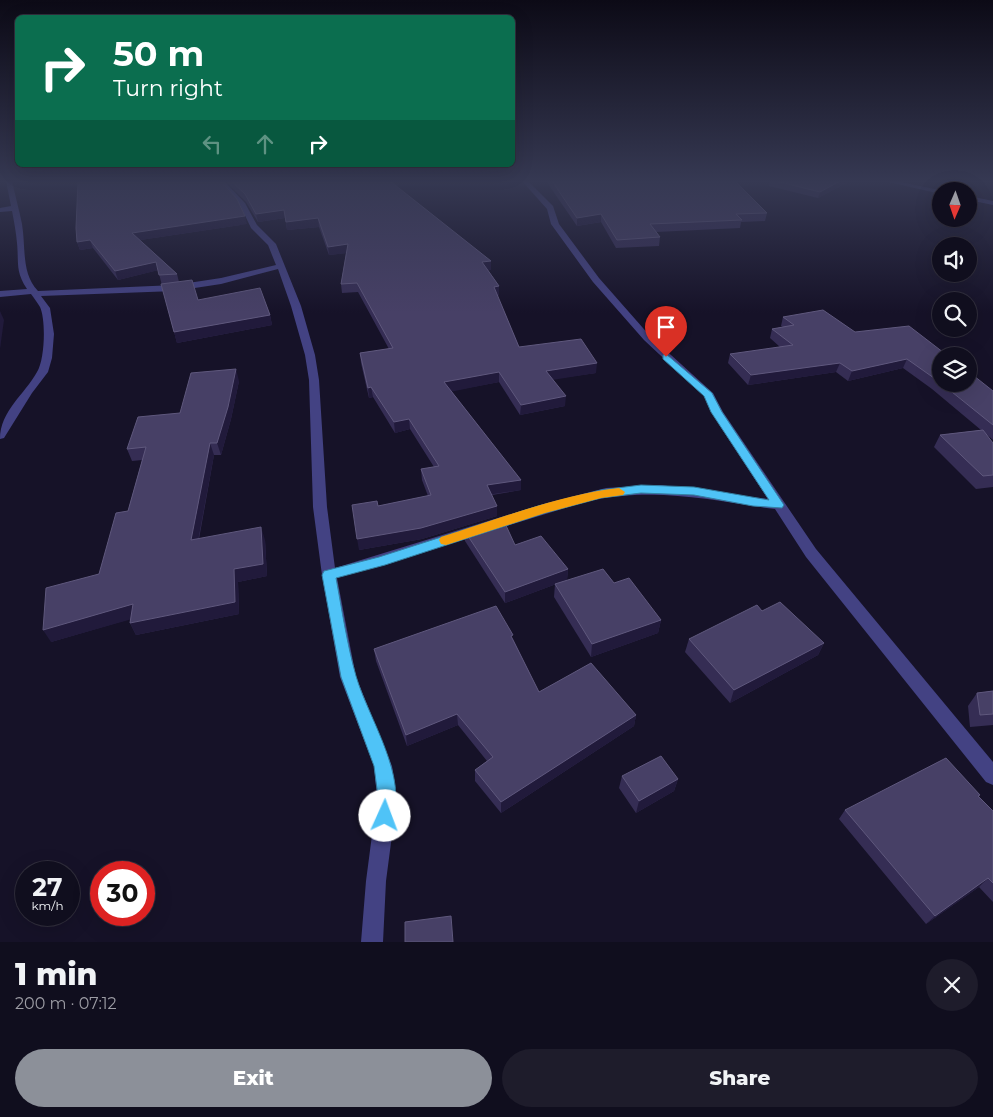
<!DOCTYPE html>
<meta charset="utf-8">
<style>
:root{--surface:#100e1e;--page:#1e1c2b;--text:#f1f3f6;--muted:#9c9ca4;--line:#302e3c;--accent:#8c9099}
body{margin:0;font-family:Montserrat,sans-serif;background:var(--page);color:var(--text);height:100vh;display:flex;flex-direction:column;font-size:19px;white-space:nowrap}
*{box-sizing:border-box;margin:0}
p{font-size:16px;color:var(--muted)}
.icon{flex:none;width:28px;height:28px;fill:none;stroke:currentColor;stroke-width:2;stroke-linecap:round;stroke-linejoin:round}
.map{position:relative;height:942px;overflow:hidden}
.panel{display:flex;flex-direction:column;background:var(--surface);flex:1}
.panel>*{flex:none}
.guide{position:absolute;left:15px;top:15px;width:500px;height:152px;border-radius:8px;box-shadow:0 5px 20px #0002,0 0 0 1px var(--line);background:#0b6e4f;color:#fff;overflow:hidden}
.needle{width:32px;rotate:182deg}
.tools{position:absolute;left:932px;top:182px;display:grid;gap:10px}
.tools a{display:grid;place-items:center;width:45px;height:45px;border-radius:50%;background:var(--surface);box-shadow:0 5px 20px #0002,0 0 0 1px var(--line);font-size:25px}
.speed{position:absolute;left:15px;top:861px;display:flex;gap:10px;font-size:25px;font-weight:700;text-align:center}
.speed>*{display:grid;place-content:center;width:65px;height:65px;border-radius:50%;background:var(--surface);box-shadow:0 5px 20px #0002,0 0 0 1px var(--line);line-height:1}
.speed small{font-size:12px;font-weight:400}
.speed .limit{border:8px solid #d22;background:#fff;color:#111}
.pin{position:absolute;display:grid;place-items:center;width:42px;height:42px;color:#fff;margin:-51px -21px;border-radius:50% 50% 50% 0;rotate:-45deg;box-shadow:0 0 5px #0007}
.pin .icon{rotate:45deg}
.me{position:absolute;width:55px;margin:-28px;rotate:2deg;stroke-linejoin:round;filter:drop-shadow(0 0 4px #0008)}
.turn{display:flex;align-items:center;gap:18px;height:105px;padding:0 15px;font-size:22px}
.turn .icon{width:65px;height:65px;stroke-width:2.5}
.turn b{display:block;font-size:35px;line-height:42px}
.lanes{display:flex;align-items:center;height:48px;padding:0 15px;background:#0003;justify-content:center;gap:25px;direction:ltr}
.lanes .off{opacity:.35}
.round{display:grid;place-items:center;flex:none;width:52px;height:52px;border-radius:26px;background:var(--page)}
.overview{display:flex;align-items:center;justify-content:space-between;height:85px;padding:0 15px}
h1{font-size:30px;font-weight:800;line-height:38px}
.action{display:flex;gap:10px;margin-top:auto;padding:10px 15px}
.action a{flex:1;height:58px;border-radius:30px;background:var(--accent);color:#fff;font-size:20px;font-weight:800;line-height:58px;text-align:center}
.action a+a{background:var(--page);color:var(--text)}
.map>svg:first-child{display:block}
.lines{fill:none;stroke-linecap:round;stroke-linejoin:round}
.minor{fill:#434283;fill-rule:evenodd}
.wall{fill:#352d54}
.shaded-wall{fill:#211a3b}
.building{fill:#474066;stroke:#5f587d}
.route{fill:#4fc3f7;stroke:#337fa1}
.slow{fill:#f59e0b}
</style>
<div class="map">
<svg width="993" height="942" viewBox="0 0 993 942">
<rect width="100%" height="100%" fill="#161228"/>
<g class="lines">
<g class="minor">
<path d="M6 181H12C15 195 19 209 22 224 26 248 21 273 38 291L175 285 221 278 276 265 268 245 251 228 240 205 217 181H224L245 203 257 225 276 244 301 306 315 355 319 380 327 507 335 568 547 503 606 488 660 485 768 499 711 412 704 396 644 340 593 282 551 224 547 209 522 181H528L553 206 559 224 599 278 650 336 713 393 723 412 816 549 993 762V785L986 782 806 557 775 509C707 500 658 487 588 501L337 578 356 677 392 766 397 797 386 881 383 942H361L366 881 377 797 374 766 340 677 322 575 313 507 309 380 305 355 291 306 278 269 221 284 175 291 41 296 50 308 54 334 52 358 48 372 32 393 4 438 0 439C0 411 25 394 37 372 45 359 46 320 40 307 37 302 34 298 31 294L0 297V291L27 289C15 271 19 263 17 243 16 232 14 221 12 211L0 212V208L11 206Z"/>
<path d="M884 181H896L944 191H941V194Z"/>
<path d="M969 196 993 201V205L969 200Z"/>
</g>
</g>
<g class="wall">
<path d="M225 181H390L491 270H488L499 286V295L497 296 519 347 596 373 553 379 565 406 520 415 499 382 451 391 521 480V490L492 495 497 516 422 539 359 550 378 506 428 496 422 480 421 469 434 467 410 429 395 433 373 397 369 398 361 363 360 353 389 349 358 292 342 293 341 284 346 253 329 255 319 227 287 230 285 218 258 222 246 202Z"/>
<path d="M546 181H735L767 213 765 221 741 222 740 228 656 232 660 237 659 246 616 248 601 222 577 226Z"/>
<path d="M770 181H850L818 198 769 186Z"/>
<path d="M247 224 140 240 177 274 179 282 198 300 270 315 272 325 177 343 158 270 118 280 93 248 80 250 77 242Z"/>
<path d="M783 317 855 332 941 356V384H969L993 391V440L985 433 993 443V487L976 489 934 447 940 435 981 430 932 389 903 368 848 381 836 372 748 385 728 363 730 354 780 347 770 338 772 329 783 327 781 326Z"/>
<path d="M239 381 231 419 221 455H214L199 539 265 540 267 576 238 582 239 614 136 635 130 623V619L51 642 99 574 128 511 142 460 132 461 127 449 180 413Z"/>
<path d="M464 530 515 545 568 569 567 580 505 603 465 541Z"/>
<path d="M555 584 661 620 658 633 591 657 554 597Z"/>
<path d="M762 611 824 643 818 655 730 703 685 652 689 639Z"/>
<path d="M513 639 539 692 636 715 634 726 501 813 475 781V770L487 761 458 725 407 746 376 661 374 649Z"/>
<path d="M993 691V725L970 727 968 706 977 693Z"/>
<path d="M622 776 678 779 674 791 636 813 619 788Z"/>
<path d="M978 797 993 811V902L979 887 926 924 839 819 845 810Z"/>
</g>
<g class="shaded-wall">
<path d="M840 181H850L818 198 820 192Z"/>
<path d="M284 210 285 218 258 222 256 214Z"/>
<path d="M601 214V222L577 226V218Z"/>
<path d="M245 216 247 224 134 241 132 233Z"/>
<path d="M318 218 319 227 287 230 286 222Z"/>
<path d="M90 240 93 248 80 250 77 242Z"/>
<path d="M348 244 349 253 329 255 328 247Z"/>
<path d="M491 261V270L482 271V262Z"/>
<path d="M156 262 159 270 118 280 115 271Z"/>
<path d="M499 286V295L494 296V287Z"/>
<path d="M0 311 4 320 0 349Z"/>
<path d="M270 315 272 325 177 343 174 332Z"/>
<path d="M907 359 903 368 848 381 852 371Z"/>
<path d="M597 363 596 373 546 381V371Z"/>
<path d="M840 363 836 372 748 385 751 375Z"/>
<path d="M236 369 239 381 231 419 221 455 217 443Z"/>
<path d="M499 372V382L445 393 444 382Z"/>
<path d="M371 387 373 397 369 398 368 388Z"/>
<path d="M566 396 565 406 520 415 521 405Z"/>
<path d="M409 419 410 429 395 433 394 422Z"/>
<path d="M210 443 214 455 196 552 191 540Z"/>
<path d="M521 480V490L487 495V485Z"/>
<path d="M497 506V516L422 539 359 550 357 539Z"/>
<path d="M261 527 265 540 267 576 238 582 239 614 136 635 130 623 234 569Z"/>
<path d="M568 569 567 580 505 603V592Z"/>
<path d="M133 604 139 617 51 642 43 630Z"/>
<path d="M661 620 658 633 591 657 592 644Z"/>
<path d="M824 643 818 655 730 703 734 690Z"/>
<path d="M457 714 458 725 407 746 406 735Z"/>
<path d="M636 715 634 726 501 813V802Z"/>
<path d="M678 779 674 791 636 813 639 801Z"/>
<path d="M988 878 979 887 926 924 935 916Z"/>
</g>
<g class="building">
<path d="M78 181H221L237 199 245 216 132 233 177 274 159 275 156 262 115 271 90 240 77 242 76 228Z"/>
<path d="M231 181H390L491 261 482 262 499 286 494 287 519 347 581 339 597 363 546 371 566 396 521 405 499 372 444 382 521 480 487 485 497 506 421 528 357 539 352 505 377 501 378 506 431 495 421 469 439 466 409 419 394 422 371 387 368 388 360 353 393 348 357 283 341 284 348 244 328 247 318 218 286 222 284 210 256 214 245 194Z"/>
<path d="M552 181H735L767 213 736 214 742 220 650 224 660 237 617 240 601 214 577 218Z"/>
<path d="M776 181H840L820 192Z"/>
<path d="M192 280 198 300 260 288 270 315 174 332 161 284Z"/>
<path d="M823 310 855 332 909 326 948 356H941V383L907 359 852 371 840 363 751 375 730 354 793 345 772 329 794 325 783 317Z"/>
<path d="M236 369 228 407 217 443H210L191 540 261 527 263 564 234 569 235 602 130 623 133 604 43 630 46 588 99 574 116 513 128 511 146 447 127 449 138 417 180 413 191 373Z"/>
<path d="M969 372 993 391V425L942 384H969Z"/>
<path d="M983 430 993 443V475L983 476 940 435Z"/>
<path d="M503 519 515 545 541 536 568 569 505 592 464 530Z"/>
<path d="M603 569 614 583 629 578 661 620 592 644 555 584Z"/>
<path d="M780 602 824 643 734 690 689 639 757 605 762 611Z"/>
<path d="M496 606 513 635 511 636 539 692 591 663 636 715 501 802 475 770 493 757 457 714 406 735 374 649Z"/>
<path d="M993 691V714L980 715 977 693Z"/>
<path d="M661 756 678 779 639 801 622 776Z"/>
<path d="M946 758 980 795 978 796 993 811V883L988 878 935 916 845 810Z"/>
<path d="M451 916 453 942H405V922Z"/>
</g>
<linearGradient id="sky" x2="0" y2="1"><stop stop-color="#0c0a16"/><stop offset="0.58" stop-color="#363953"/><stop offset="1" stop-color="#363953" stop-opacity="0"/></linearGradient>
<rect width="993" height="313" fill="url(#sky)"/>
<path class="route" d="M666 354 712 393 722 412 784 505 782 508 753 506 694 495 641 493 601 498 545 513 385 565 336 578C342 610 347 644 356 676 368 718 410 778 391 822L385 825 379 822 376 816 378 797 374 766 341 677 322 575 324 571 379 557 538 506 601 490 641 485 694 487 769 500 711 412 704 396 663 359V355Z"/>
<path class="slow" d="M619 488 625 492 623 495 601 498 545 513 446 545 441 544 439 540 441 537C499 519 558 495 619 488Z"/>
</svg>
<div class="tools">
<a><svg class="needle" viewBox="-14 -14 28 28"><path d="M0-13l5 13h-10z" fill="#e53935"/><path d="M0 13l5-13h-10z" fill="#9c9ca4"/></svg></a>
<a><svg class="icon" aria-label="sound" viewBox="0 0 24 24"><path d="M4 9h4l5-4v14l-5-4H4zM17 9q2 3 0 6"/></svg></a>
<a><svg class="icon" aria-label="search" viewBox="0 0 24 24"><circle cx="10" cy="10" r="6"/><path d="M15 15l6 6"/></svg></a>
<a><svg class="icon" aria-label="layers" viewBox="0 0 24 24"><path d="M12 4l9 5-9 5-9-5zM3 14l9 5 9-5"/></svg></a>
</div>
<div class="speed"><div>27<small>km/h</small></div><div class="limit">30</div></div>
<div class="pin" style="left:666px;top:357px;background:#d93025"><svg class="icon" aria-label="arrive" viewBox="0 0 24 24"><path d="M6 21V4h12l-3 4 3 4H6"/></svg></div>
<svg class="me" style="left:385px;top:816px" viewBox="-20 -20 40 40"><circle r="19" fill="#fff"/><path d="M0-13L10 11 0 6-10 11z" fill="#4fc3f7"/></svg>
<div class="guide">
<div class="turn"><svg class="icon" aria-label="right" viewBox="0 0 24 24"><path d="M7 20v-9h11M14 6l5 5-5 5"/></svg><div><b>50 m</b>Turn right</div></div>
<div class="lanes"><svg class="icon off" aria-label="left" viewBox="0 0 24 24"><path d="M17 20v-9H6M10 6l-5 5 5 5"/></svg><svg class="icon off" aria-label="ahead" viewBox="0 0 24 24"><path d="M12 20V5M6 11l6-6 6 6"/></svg><svg class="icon" aria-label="right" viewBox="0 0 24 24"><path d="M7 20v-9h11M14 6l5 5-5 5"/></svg></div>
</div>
</div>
<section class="panel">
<div class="overview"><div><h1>1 min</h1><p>200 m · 07:12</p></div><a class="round"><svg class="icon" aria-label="close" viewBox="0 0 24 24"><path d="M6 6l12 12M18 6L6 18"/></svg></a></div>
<div class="action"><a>Exit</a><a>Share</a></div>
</section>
